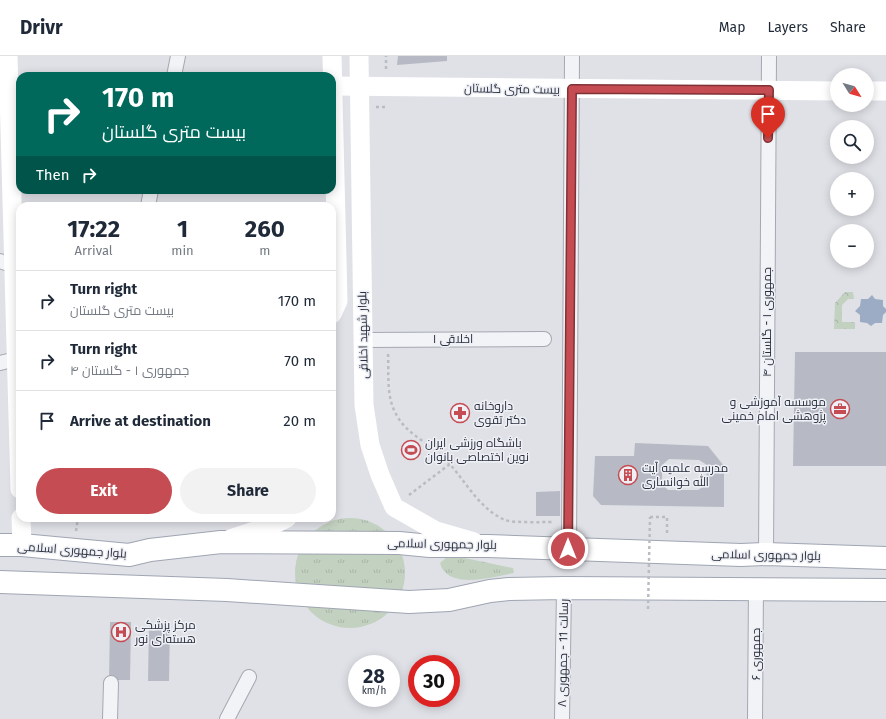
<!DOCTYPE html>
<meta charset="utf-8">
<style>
:root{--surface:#fff;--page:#f2f2f3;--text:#1f2937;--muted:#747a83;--line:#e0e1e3;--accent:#c54c52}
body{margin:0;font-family:"Fira Sans",Cairo,sans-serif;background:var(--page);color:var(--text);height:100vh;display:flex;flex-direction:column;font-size:15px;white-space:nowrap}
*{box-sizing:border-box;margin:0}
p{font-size:13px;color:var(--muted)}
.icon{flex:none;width:22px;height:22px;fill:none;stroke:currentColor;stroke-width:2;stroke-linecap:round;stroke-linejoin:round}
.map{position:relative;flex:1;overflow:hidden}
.side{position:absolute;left:16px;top:146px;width:320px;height:320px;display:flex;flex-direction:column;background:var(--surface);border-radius:12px;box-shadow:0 2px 10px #0003}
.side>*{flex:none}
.hud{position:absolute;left:16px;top:16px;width:320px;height:122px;border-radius:12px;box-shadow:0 2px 10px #0003;background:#00695c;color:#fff;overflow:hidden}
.needle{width:26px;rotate:127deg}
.fabs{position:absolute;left:830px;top:12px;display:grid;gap:8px}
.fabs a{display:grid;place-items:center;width:44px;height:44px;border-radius:50%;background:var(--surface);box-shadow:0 2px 10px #0003;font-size:20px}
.speed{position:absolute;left:348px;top:599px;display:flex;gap:8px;font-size:20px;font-weight:700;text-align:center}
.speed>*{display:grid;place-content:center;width:52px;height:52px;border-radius:50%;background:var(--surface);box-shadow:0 2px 10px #0003;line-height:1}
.speed small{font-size:10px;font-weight:400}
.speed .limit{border:6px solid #d22;background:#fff;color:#111}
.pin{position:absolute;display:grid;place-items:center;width:34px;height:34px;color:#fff;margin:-41px -17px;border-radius:50% 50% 50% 0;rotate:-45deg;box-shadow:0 0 4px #0007}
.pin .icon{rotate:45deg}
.me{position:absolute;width:44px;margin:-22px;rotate:0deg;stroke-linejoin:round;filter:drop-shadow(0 0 3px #0008)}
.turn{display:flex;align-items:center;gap:14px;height:84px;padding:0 20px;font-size:18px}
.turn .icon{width:52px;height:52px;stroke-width:2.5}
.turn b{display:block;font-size:28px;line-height:34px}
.then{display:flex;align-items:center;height:38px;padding:0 20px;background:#0003;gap:8px;font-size:15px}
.eta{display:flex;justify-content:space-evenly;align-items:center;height:68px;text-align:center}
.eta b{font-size:24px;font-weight:700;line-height:28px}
.primary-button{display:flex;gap:8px;margin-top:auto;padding:8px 20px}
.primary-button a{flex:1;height:46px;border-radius:24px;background:var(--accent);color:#fff;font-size:16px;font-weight:700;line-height:46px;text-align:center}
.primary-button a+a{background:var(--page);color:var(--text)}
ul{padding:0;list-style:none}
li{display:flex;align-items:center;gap:12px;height:60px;padding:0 20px;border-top:1px solid var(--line)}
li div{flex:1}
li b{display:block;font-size:15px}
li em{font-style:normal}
header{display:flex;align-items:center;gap:24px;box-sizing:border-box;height:56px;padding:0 20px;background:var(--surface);border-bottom:1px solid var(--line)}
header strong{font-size:19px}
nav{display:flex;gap:22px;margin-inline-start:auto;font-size:14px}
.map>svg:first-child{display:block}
.grass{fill:url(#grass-tufts)}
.park{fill:url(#park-crowns)}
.water{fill:#9cacc5}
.building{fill:#b7bac4;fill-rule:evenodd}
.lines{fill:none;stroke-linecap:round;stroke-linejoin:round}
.street-casing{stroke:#a5a8b1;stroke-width:16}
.primary-casing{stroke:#9fa5b2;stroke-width:24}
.path{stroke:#b9bcc2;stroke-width:2.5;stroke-dasharray:3 3;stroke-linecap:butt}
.street{stroke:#f1f3f6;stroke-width:14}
.secondary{stroke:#fff;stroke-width:19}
.primary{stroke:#fff;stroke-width:22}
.path-bridge{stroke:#b9bcc2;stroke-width:2.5;stroke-dasharray:3 3;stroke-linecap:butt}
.route-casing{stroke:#803135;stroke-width:10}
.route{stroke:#c54c52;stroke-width:7}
.labels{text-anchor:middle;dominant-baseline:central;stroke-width:3;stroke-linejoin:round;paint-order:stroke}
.street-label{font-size:12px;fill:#292e3d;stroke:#eef0f5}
.poi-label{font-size:12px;fill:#292e3d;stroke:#eef0f5;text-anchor:start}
</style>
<header>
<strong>Drivr</strong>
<nav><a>Map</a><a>Layers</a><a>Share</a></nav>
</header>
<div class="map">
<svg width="886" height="663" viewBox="0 0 886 663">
<defs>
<pattern id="grass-tufts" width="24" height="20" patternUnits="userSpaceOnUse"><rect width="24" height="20" fill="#c3d1c1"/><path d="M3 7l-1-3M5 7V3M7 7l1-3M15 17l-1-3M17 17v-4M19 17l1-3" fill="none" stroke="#a8b4a7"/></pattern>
<pattern id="park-crowns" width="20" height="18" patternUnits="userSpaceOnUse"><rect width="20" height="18" fill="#c3d1c1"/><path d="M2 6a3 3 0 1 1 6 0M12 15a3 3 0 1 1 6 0" fill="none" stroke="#a8b4a7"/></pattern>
</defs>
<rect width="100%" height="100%" fill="#dfe1e7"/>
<g class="grass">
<circle cx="350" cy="517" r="55"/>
<path d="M455 500 513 512 514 517C496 520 458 532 444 515 442 513 441 510 440 507L447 501Z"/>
</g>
<path class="park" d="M845 236H853L854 243H848L842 249V266H855V273H834L835 247Z"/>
<path class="water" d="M872 239 875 243 883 244V250L886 253V256L883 259 882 267H875L871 270 867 267 860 266V259L855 255 860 250 861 243H868Z"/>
<g class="building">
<path d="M398 0H447V5L397 9Z"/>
<path d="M795 296H886V410H793Z"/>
<path d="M635 387 708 390 724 410V451L601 449 593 440 595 400H634ZM669 403 699 404 707 409 706 429 698 434H668L662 428V409Z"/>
<path d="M560 435V460H536V436Z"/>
<path d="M110 566H131L130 624H109Z"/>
<path d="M149 568H170L169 625H148Z"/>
</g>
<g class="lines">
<defs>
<g id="street">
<path d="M174 20 178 0"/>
<path d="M148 150 151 134"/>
<path d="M0 205 20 212"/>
<path d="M363 284 544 283"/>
<path d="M0 307 16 303"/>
<path d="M569 493 572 0"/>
<path d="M766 498 769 0"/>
<path d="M110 663 111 627"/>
<path d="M227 663 249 621"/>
<path d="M562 663 564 532"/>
<path d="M755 663 756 532"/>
</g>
<g id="primary">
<path d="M0 489H22L129 499 150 494 221 486 399 487 430 490H488L741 499 766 498 886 502"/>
<path d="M0 526 227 534 409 546 449 544 490 535 509 533 564 532 886 534"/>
</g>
</defs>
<use href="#street" class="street-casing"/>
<use href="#primary" class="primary-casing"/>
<g class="path">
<path d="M386 13V0"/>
<path d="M376 51H385V48"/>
<path d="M388 298C389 319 386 340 396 358 406 378 428 386 443 401 464 421 477 452 505 464 512 467 543 466 553 466"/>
<path d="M409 439 450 408"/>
<path d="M650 461H667V478"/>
<path d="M76 475 78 462"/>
</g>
<use href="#street" class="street"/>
<g class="secondary">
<path d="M8 0 20 433"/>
<path d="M359 0 364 349 370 389 380 419 394 451 436 475 474 486"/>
<path d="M332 30 837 35"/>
<path d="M867 35H886"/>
<path d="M332 258 338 245 332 0"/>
<path d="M21 462 22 489"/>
<path d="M230 483 273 469 287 462"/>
</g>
<use href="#primary" class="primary"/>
<path class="path-bridge" d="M648 553 650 461"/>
</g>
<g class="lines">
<defs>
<path id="route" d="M568 493 572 33 769 34 768 82"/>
</defs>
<use href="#route" class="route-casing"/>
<use href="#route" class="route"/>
</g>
<defs>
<symbol id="office-ring" viewBox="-11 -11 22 22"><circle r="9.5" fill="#eef0f5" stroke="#c54c52" stroke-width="1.5"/><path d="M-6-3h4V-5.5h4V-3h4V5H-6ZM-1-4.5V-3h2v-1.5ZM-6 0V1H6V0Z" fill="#c54c52"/></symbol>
<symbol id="pharmacy-ring" viewBox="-11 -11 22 22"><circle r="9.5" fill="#eef0f5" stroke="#c54c52" stroke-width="1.5"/><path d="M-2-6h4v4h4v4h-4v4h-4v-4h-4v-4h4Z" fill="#c54c52"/></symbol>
<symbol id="stadium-ring" viewBox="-11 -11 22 22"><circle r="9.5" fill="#eef0f5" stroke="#c54c52" stroke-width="1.5"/><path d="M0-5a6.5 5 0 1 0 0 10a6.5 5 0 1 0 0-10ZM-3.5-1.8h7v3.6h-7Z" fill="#c54c52"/></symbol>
<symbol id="building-ring" viewBox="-11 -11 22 22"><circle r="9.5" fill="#eef0f5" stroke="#c54c52" stroke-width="1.5"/><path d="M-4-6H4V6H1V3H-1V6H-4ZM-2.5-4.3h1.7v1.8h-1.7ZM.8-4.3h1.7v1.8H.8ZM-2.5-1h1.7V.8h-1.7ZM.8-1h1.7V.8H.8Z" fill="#c54c52"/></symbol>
<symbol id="hospital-ring" viewBox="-11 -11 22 22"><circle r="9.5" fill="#eef0f5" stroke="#c54c52" stroke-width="1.5"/><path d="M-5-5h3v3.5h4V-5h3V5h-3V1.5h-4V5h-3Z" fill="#c54c52"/></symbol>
</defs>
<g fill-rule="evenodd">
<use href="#office-ring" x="829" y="342" width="22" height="22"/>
<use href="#pharmacy-ring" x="449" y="346" width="22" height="22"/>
<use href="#stadium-ring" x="400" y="383" width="22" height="22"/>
<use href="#building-ring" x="617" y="408" width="22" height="22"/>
<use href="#hospital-ring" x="110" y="565" width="22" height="22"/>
</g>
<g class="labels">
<g class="street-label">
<text transform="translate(512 33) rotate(1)">بیست متری گلستان</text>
<text transform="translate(767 266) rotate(-90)">جمهوری ۱ - گلستان ۴</text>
<text transform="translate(363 279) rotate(-91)">بلوار شهید اخلاقی</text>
<text x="453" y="283">اخلاقی ۱</text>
<text transform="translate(442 488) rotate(1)">بلوار جمهوری اسلامی</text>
<text transform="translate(72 494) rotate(4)">بلوار جمهوری اسلامی</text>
<text transform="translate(766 499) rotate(1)">بلوار جمهوری اسلامی</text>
<text transform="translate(563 597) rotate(-89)">رسالت 11 - جمهوری ۸</text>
<text transform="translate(756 598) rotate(-90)">جمهوری ۶</text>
</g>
<g class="poi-label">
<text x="826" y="346" text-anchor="end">موسسه آموزشی و<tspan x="826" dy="14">پژوهشی امام خمینی</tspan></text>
<text x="474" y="350">داروخانه<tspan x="474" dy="14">دکتر تقوی</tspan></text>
<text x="425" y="387">باشگاه ورزشی ایران<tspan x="425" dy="14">نوین اختصاصی بانوان</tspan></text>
<text x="642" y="412">مدرسه علمیه آیت<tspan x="642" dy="14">الله خوانساری</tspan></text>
<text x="135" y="569">مرکز پزشکی<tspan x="135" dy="14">هسته‌ای نور</tspan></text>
</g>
</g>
</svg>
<div class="fabs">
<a><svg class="needle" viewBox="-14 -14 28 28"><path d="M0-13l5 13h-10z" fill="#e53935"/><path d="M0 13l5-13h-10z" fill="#747a83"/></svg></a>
<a><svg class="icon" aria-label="search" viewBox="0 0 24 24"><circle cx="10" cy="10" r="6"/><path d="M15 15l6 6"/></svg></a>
<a>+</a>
<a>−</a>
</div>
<div class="speed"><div>28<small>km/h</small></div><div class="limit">30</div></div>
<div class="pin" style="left:768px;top:82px;background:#d93025"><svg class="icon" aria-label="arrive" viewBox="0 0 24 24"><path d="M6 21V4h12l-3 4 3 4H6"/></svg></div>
<svg class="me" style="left:568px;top:493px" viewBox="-20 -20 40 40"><circle r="17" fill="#c54c52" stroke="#fff" stroke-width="3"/><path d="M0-11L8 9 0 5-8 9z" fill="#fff"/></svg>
<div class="hud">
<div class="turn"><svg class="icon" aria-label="right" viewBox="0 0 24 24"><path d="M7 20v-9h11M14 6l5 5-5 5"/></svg><div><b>170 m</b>بیست متری گلستان</div></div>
<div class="then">Then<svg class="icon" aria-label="right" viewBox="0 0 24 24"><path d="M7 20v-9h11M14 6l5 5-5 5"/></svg></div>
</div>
<section class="side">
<div class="eta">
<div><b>17:22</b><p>Arrival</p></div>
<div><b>1</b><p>min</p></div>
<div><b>260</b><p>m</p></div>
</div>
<ul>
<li><svg class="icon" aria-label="right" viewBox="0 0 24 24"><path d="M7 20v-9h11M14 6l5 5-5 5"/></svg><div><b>Turn right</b><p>بیست متری گلستان</p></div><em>170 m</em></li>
<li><svg class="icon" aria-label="right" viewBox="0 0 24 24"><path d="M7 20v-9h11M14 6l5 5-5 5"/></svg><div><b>Turn right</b><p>جمهوری ۱ - گلستان ۴</p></div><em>70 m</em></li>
<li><svg class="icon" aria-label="arrive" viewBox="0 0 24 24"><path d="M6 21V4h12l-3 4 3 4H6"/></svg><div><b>Arrive at destination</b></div><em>20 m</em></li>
</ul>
<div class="primary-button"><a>Exit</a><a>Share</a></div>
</section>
</div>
